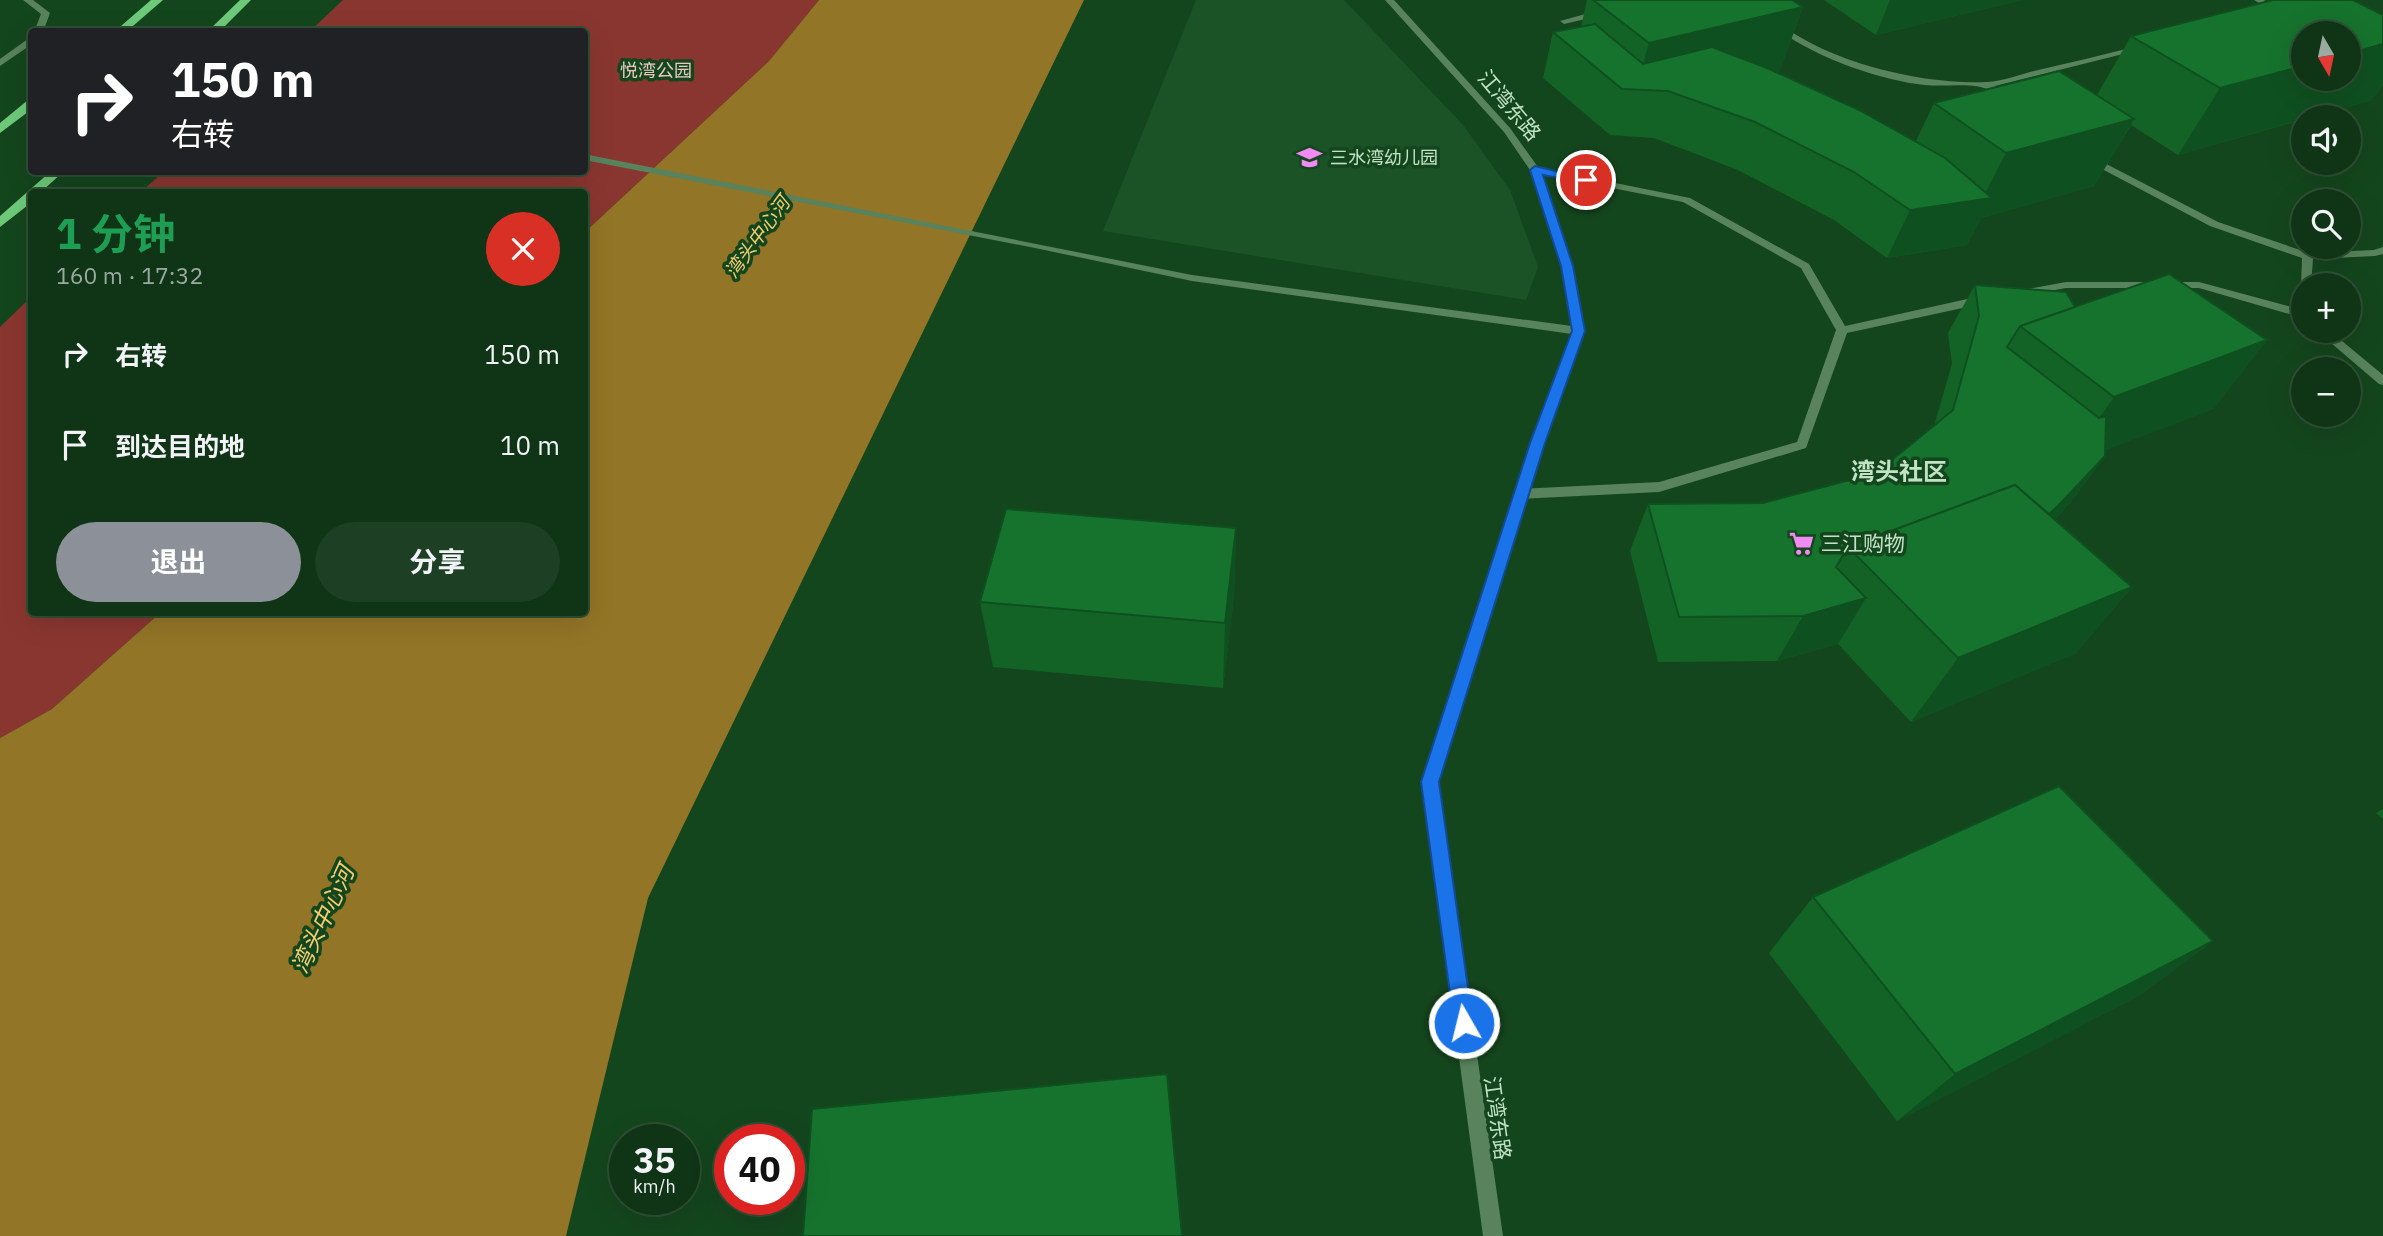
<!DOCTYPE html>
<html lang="zh">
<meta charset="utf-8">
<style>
:root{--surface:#0f3416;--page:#1d3f23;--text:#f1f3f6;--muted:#9baaa1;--line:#2f4f35;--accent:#8c9099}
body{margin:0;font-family:"IBM Plex Sans","Noto Sans SC",sans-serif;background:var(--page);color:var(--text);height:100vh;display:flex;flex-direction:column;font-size:26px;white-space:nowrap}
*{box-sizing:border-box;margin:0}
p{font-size:23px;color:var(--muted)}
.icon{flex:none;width:38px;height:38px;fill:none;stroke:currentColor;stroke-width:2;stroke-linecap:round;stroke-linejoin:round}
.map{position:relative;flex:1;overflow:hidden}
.drawer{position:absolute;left:28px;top:189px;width:560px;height:427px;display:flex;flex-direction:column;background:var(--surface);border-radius:7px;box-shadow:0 7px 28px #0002,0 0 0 2px var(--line)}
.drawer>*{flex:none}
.hud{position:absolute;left:28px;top:28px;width:560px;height:147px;border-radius:7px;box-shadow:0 7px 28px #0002,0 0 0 2px var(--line);background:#202124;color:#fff;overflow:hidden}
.needle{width:46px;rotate:171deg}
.fabs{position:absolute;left:2291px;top:21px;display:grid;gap:14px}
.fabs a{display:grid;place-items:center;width:70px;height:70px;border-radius:50%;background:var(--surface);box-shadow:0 7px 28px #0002,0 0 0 2px var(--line);font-size:35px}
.speed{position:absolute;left:609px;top:1124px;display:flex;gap:14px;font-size:35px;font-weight:700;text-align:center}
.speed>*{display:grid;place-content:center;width:91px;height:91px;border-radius:50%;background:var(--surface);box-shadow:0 7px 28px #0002,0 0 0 2px var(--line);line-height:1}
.speed small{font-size:18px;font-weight:400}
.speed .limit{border:10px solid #d22;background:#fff;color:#111}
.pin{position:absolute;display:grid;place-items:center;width:60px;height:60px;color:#fff;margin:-30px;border:4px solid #fff;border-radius:50%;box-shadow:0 2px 7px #0007}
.me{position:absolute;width:77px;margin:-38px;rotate:352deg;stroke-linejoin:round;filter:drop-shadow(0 0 5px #0008)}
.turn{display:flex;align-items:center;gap:24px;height:147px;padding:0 28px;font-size:32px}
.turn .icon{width:91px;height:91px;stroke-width:2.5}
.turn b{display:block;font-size:49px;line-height:60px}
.round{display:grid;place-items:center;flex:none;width:74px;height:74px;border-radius:37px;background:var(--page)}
.headline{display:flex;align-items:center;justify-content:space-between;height:119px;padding:0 28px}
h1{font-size:42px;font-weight:700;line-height:52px;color:#1e9e55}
.cta{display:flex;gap:14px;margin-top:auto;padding:14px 28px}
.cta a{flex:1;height:80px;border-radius:42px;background:var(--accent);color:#fff;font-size:28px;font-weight:700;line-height:80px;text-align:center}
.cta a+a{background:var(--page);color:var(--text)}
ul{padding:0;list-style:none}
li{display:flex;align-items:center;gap:21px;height:91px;padding:0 28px}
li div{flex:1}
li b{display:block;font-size:26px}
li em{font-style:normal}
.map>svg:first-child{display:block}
.built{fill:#1b5327}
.green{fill:#8a3630}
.water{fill:#937527}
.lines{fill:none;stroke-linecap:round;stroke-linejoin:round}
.service{fill:#58835c;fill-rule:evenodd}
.pedestrian{fill:#58835c;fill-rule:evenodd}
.tertiary{fill:#58835c;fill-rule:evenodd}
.primary{fill:#6eca7a;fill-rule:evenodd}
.wall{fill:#136327}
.shaded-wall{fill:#0f5020}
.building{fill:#16732d;stroke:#0f5020;stroke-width:2}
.route{fill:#1a73e8;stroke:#114b97;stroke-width:2}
.labels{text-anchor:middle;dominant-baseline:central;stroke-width:7;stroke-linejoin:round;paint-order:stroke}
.far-park-label{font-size:18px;fill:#eac7c3;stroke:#14461d}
.far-poi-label{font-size:18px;fill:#c1e2c4;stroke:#14461d;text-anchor:start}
.far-water-label{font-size:19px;font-style:italic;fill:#f5ce72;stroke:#14461d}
.street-label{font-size:21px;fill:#c1e2c4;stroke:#14461d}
.poi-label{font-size:21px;fill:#c1e2c4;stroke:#14461d;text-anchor:start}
.water-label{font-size:23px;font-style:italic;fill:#f5ce72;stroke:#14461d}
.quarter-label{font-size:24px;font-weight:bold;fill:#c1e2c4;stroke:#14461d}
</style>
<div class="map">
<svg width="2383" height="1236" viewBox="0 0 2383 1236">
<rect width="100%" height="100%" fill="#14461d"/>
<path class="built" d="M1196 0H1344L1463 125 1510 190 1538 267 1526 300 1103 231Z"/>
<g class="green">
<path d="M343 0H819L769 61 585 232 584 192H141L163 172H584V32L310 31Z"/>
<path d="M31 297 32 612 160 613 52 709 0 738V327Z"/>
</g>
<path class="water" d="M819 0H1084L648 898 566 1236H0V738L52 709 160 613 584 612 585 232 769 61Z"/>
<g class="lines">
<g class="service">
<path d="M23 0H33L50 13 43 32H34L41 14Z"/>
<path d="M1748 0H1756C1798 57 1919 86 1987 82 2002 81 2019 75 2034 71 2068 63 2103 55 2138 46L2143 49 1995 86 2010 97 2012 99 2007 102C1999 99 1992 90 1984 88 1968 83 1942 87 1925 85 1870 79 1780 46 1748 0Z"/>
<path d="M2254 0H2264L2284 12 2277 14Z"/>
<path d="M1600 10 1603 11V15L1564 24 1560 21Z"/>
<path d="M32 36V44L0 66V59Z"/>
<path d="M2089 155 2218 222 2309 253 2374 250 2383 247V254L2375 256 2313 259 2311 285 2301 287 2302 258 2210 226 2085 160V156Z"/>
<path d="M1535 167 1690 198 1809 264 1845 326 1981 296 1987 300 1981 304 1847 333 1806 448 1659 492 1521 499 1515 494 1521 489 1659 482 1797 442 1836 330 1801 268 1683 202 1531 172V168Z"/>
<path d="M2066 282H2199L2303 310V318L2199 288H2066L2022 296 2016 293 2022 290Z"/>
<path d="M2317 331H2330L2383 375V385L2379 384Z"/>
</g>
<path class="pedestrian" d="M584 154 1192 275 1579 327 1585 331 1579 335 1192 281 1035 248 584 160Z"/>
<path class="tertiary" d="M1385 0H1394L1510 128 1540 170 1572 266 1585 331 1544 443 1438 782 1503 1236H1483L1422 782 1532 443 1573 331 1562 266 1530 170 1504 132Z"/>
<g class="primary">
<path d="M151 0H163L126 32H114Z"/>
<path d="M240 0H251L219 32H207Z"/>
<path d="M28 100H32V109L0 133V123Z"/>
<path d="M50 172H63L41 192H32V202L0 227V216Z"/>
</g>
</g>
<g class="wall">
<path d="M1587 0H1792L1803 7 1779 73 1916 141 1934 103 2097 95 2131 36 2372 100 2178 155 2131 125 2094 186 1981 218 1967 245 1887 258 1834 220 1738 170 1654 138 1610 135 1543 78 1553 32 1581 27Z"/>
<path d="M1824 0H2022L1876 35Z"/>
<path d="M1975 285 2075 307 2267 340 2213 409 2105 450V456L2070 503 2055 519 2132 587 2076 653 1911 722 1838 644 1777 661 1658 662 1630 551 1648 504 1763 503 1876 473 1934 426 1952 364 1948 333Z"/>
<path d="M1236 528 1234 595 1223 688 993 667 980 602Z"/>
<path d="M2383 809V819L2376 813Z"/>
<path d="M1813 897 2213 941 2140 995 1897 1121 1769 953Z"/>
</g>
<g class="shaded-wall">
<path d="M1890 0H2022L1876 35Z"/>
<path d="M1803 7 1779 73 1636 89 1649 43Z"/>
<path d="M2383 44V86L2372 100 2311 117H2303V119L2178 155 2220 88 2303 66V79H2348V54Z"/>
<path d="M2134 119 2094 186 1981 218 1967 245 1887 258 1910 210 1982 199 2006 153Z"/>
<path d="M2267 340 2213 409 2065 466 2114 397Z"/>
<path d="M2105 456 2070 503 2023 554 2030 531Z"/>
<path d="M1236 528 1234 595 1223 688 1225 623Z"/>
<path d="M2132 587 2076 653 1911 722 1958 658Z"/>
<path d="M1866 598 1838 644 1777 661 1803 616Z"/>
<path d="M2213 941 2140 995 1897 1121 1955 1074Z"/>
</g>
<g class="building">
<path d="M1593 0H1792L1803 7 1649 43Z"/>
<path d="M2273 0H2353L2383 15V44L2348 54V33H2303V66L2220 88 2131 36Z"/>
<path d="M1595 24 1643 64 1712 47 1767 68 1859 110 1945 158 1992 198 1910 210 1854 172 1755 122 1668 91 1622 89 1553 32Z"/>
<path d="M2059 71 2134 119 2006 153 1934 103Z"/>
<path d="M2169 274 2267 340 2114 397 2020 326Z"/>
<path d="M1975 285 2066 292 2075 307 2020 326 2007 347 2099 418 2106 416 2105 456 2057 507 2049 514 2015 485 1848 547 1836 567 1866 598 1803 616 1679 617 1648 504 1763 503 1876 473 1953 410 1979 316Z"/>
<path d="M2015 485 2132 587 1958 658 1848 547Z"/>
<path d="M1006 509 1236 528 1225 623 980 602Z"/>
<path d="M2059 786 2213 941 1955 1074 1813 897Z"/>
<path d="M1167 1074 1182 1236H803L812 1109Z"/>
</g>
<path class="route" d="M1535 166 1592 180 1586 183 1543 175 1573 266 1585 331 1545 443 1439 782 1473 1023 1471 1029 1464 1032 1457 1029 1454 1023 1421 782 1530 443 1572 331 1561 266 1530 170Z"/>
<defs>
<symbol id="school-bare" viewBox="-9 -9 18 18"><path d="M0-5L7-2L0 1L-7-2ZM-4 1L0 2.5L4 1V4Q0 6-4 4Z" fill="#f28af3" stroke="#14461d" stroke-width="2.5" paint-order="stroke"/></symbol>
<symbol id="supermarket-bare" viewBox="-9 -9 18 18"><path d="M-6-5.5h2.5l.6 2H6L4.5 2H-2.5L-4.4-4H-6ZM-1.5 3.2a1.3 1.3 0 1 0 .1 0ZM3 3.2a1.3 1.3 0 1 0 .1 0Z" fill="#f28af3" stroke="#14461d" stroke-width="2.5" paint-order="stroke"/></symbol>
</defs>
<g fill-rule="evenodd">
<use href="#school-bare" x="1292" y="140" width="35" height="35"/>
<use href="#supermarket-bare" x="1784" y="526" width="35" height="35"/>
</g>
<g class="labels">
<g class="far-park-label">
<text x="656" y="70">悦湾公园</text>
</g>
<g class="far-poi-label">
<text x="1330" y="157">三水湾幼儿园</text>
</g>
<g class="far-water-label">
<text transform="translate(757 237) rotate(-54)">湾头中心河</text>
</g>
<g class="street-label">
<text transform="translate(1510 105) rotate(50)">江湾东路</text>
<text transform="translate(1498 1118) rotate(82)">江湾东路</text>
</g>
<g class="poi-label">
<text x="1821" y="543">三江购物</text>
</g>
<g class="water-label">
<text transform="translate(322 919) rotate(-65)">湾头中心河</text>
</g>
<g class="quarter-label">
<text x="1899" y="471">湾头社区</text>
</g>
</g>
</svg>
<div class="fabs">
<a><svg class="needle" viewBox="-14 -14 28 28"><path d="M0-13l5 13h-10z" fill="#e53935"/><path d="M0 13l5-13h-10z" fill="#9baaa1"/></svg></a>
<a><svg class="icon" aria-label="sound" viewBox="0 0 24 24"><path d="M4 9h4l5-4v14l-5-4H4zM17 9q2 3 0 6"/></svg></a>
<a><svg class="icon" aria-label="search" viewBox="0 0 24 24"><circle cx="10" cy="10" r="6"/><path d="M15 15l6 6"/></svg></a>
<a>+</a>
<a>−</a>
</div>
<div class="speed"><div>35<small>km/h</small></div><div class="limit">40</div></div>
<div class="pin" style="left:1586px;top:180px;background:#d93025"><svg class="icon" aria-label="arrive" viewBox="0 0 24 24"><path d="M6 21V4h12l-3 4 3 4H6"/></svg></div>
<svg class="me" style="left:1464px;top:1023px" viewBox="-20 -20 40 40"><circle r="17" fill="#1a73e8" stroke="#fff" stroke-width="3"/><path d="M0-11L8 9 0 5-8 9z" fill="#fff"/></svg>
<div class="hud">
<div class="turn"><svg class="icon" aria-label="right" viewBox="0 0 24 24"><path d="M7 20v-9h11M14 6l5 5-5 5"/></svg><div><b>150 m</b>右转</div></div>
</div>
<section class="drawer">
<div class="headline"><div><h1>1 分钟</h1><p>160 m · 17:32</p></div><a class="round" style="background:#d93025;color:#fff"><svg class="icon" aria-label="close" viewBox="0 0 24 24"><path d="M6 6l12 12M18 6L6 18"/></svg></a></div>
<ul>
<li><svg class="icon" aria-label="right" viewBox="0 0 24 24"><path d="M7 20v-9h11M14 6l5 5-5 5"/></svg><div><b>右转</b></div><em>150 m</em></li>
<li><svg class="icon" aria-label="arrive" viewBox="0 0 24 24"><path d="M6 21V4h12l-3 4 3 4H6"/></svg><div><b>到达目的地</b></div><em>10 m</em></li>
</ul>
<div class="cta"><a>退出</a><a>分享</a></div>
</section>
</div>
